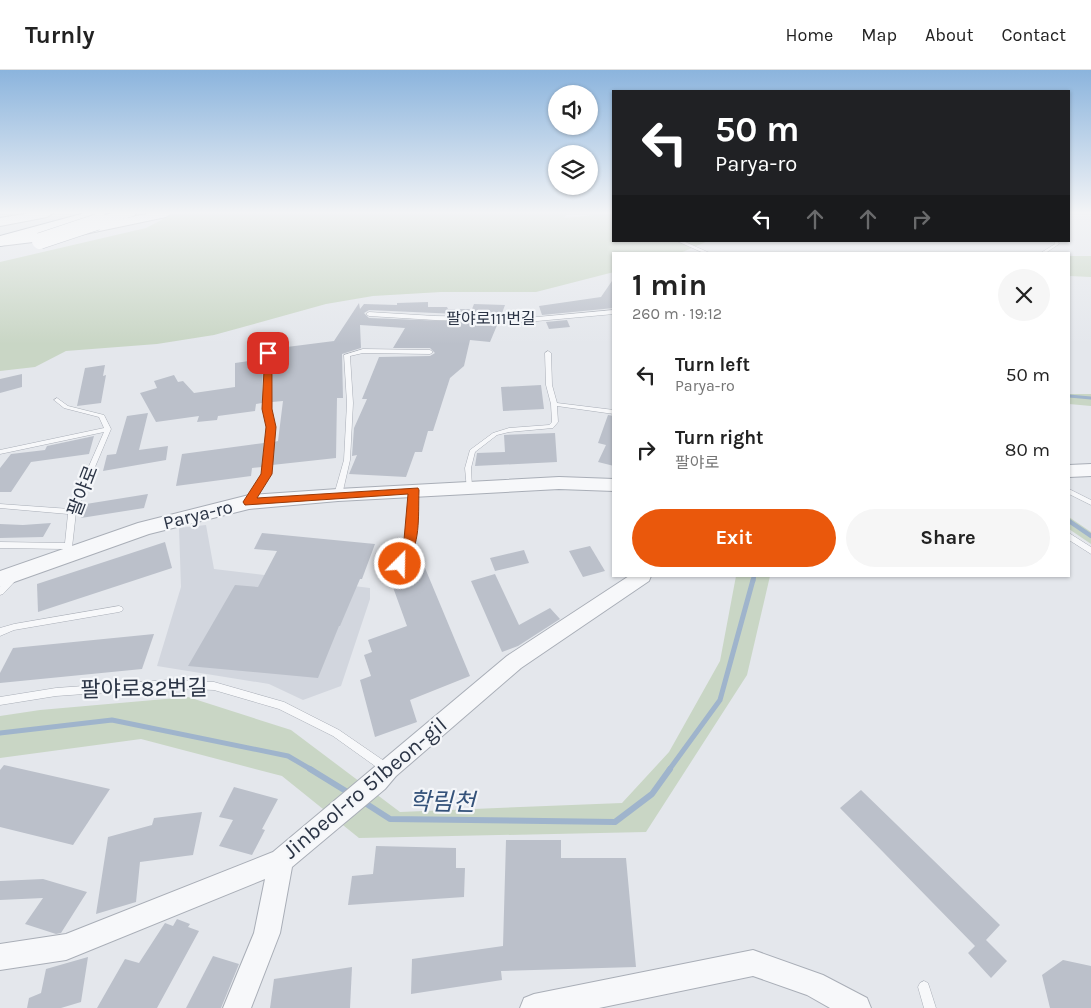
<!DOCTYPE html>
<meta charset="utf-8">
<style>
:root{--surface:#fff;--page:#f6f6f6;--text:#222;--muted:#767676;--line:#e0e0e0;--accent:#ea580c}
body{margin:0;font-family:Karla,"Noto Sans KR",sans-serif;background:var(--page);color:var(--text);height:100vh;display:flex;flex-direction:column;font-size:19px;white-space:nowrap}
*{box-sizing:border-box;margin:0}
p{font-size:16px;color:var(--muted)}
.icon{flex:none;width:28px;height:28px;fill:none;stroke:currentColor;stroke-width:2;stroke-linecap:round;stroke-linejoin:round}
.map{position:relative;flex:1;overflow:hidden}
.details{position:absolute;left:612px;top:182px;width:458px;height:325px;display:flex;flex-direction:column;background:var(--surface);border-radius:0px;box-shadow:0 1px 4px #0004}
.details>*{flex:none}
.guide{position:absolute;left:612px;top:20px;width:458px;height:152px;border-radius:0px;box-shadow:0 1px 4px #0004;background:#202124;color:#fff;overflow:hidden}
.buttons{position:absolute;left:548px;top:15px;display:grid;gap:10px}
.buttons a{display:grid;place-items:center;width:50px;height:50px;border-radius:50%;background:var(--surface);box-shadow:0 1px 4px #0004;font-size:25px}
.pin{position:absolute;display:grid;place-items:center;width:42px;height:42px;color:#fff;margin:-21px;border-radius:10px;box-shadow:0 2px 8px #0006}
.me{position:absolute;width:55px;margin:-28px;rotate:23deg;stroke-linejoin:round;filter:drop-shadow(0 0 4px #0008)}
.turn{display:flex;align-items:center;gap:18px;height:105px;padding:0 20px;font-size:22px}
.turn .icon{width:65px;height:65px;stroke-width:2.5}
.turn b{display:block;font-size:35px;line-height:42px}
.lanes{display:flex;align-items:center;height:48px;padding:0 20px;background:#0003;justify-content:center;gap:25px;direction:ltr}
.lanes .off{opacity:.35}
.round{display:grid;place-items:center;flex:none;width:52px;height:52px;border-radius:26px;background:var(--page)}
.overview{display:flex;align-items:center;justify-content:space-between;height:85px;padding:0 20px}
h1{font-size:30px;font-weight:700;line-height:38px}
.cta{display:flex;gap:10px;margin-top:auto;padding:10px 20px}
.cta a{flex:1;height:58px;border-radius:30px;background:var(--accent);color:#fff;font-size:20px;font-weight:700;line-height:58px;text-align:center}
.cta a+a{background:var(--page);color:var(--text)}
ul{padding:0;list-style:none}
li{display:flex;align-items:center;gap:15px;height:75px;padding:0 20px}
li div{flex:1}
li b{display:block;font-size:19px}
li em{font-style:normal}
header{display:flex;align-items:center;gap:30px;box-sizing:border-box;height:70px;padding:0 25px;background:var(--surface);border-bottom:1px solid var(--line)}
header strong{font-size:24px}
nav{display:flex;gap:28px;margin-inline-start:auto;font-size:18px}
.map>svg:first-child{display:block}
.built{fill:#d2d6de}
.green{fill:#c9d6c5}
.lines{fill:none;stroke-linecap:round;stroke-linejoin:round}
.stream-far3{stroke:#9fb4cc;stroke-width:3}
.stream-far2{stroke:#9fb4cc;stroke-width:4.5}
.stream-far1{stroke:#9fb4cc;stroke-width:5}
.stream{stroke:#9fb4cc;stroke-width:6}
.building{fill:#bbc0ca}
.service-casing{stroke:#a9aeb7;stroke-width:1}
.minor-casing{stroke:#a9aeb7;stroke-width:2}
.tertiary-casing{stroke:#a9aeb7;stroke-width:2}
.secondary-casing{stroke:#a9aeb7;stroke-width:2}
.trunk-casing{stroke:#8b94a3;stroke-width:2}
.service{fill:#f7f8fa;fill-rule:evenodd}
.minor{fill:#f7f8fa;fill-rule:evenodd}
.tertiary{fill:#f7f8fa;fill-rule:evenodd}
.secondary{fill:#fff;fill-rule:evenodd}
.trunk{fill:#fff;fill-rule:evenodd}
.trunk-bridge-casing{stroke:#8b94a3;stroke-width:17;stroke-linecap:butt}
.trunk-bridge{stroke:#fff;stroke-width:16}
.route{fill:#ea580c;stroke:#983908}
.labels{text-anchor:middle;dominant-baseline:central;stroke-width:4.5;stroke-linejoin:round;paint-order:stroke}
.far-street-label{font-size:16px;fill:#2b3445;stroke:#f4f6f9}
.street-label{font-size:19px;fill:#2b3445;stroke:#f4f6f9}
.near-street-label{font-size:22px;fill:#2b3445;stroke:#f4f6f9}
.near-water-label{font-size:24px;font-style:italic;fill:#34527a;stroke:#f4f6f9}
</style>
<header>
<strong>Turnly</strong>
<nav><a>Home</a><a>Map</a><a>About</a><a>Contact</a></nav>
</header>
<div class="map">
<svg width="1091" height="938" viewBox="0 0 1091 938">
<rect width="100%" height="100%" fill="#e4e7ec"/>
<path class="built" d="M206 455 214 499 370 518V529L341 616 303 630 269 614 157 596 181 517 179 458Z"/>
<g class="green">
<path d="M184 143H567L564 148 614 143V171H708L678 184H614V202L536 222H441L373 226 326 234 214 265 157 274 66 281 35 297 0 301V192L146 158 171 145Z"/>
<path d="M1069 186H1091V207L1069 206Z"/>
<path d="M1069 324H1091V336L1069 334Z"/>
<path d="M1069 447 1091 462V474L1069 459Z"/>
<path d="M736 506H770L747 605 646 762 359 768 282 706 141 669 0 688V646L40 640 188 627 291 660 400 742 622 733 669 682 720 591Z"/>
</g>
<g class="lines">
<path class="stream-far3" d="M1069 326 1091 328"/>
<g class="stream-far2">
<path d="M1069 451 1091 466"/>
<path d="M753 511 754 506"/>
</g>
<g class="stream-far1">
<path d="M0 663 112 650 288 686 312 700"/>
<path d="M669 700 720 630 753 510"/>
</g>
<g class="stream">
<path d="M310 699 349 723"/>
<path d="M362 731 390 749 615 752 652 724 670 699"/>
</g>
</g>
<g class="building">
<path d="M614 208V238L542 245 539 236 601 227Z"/>
<path d="M428 232V237H447L448 239H472L474 234 505 235 501 246 369 240 364 243 369 248 498 253 490 272 470 270 464 296 450 308 433 361H428L422 382H415L406 407 349 404 357 385 352 386 354 358 367 329H362L379 287 430 286 435 283 430 278H393L405 258 360 255 361 278 342 284 343 328H337L336 388 272 395 274 372 278 371 283 331 272 332 273 287 279 286V278L334 271 359 233 360 239 364 234 397 235V233Z"/>
<path d="M567 250 570 257 549 259 546 252Z"/>
<path d="M263 289 262 333 256 334 255 341 218 346 217 350 197 352 199 346 156 352 140 323 157 318 154 311 174 305 178 312 183 311 194 323 235 317V293Z"/>
<path d="M105 295 103 306 106 305 101 333 77 336 85 298Z"/>
<path d="M22 304V317L0 323V309Z"/>
<path d="M541 315 544 339 503 341 501 317Z"/>
<path d="M148 343 139 380 168 376 166 390 103 401 107 385 116 384 127 346Z"/>
<path d="M608 345 614 346V396L598 392 606 375 598 373Z"/>
<path d="M555 363 557 392 475 396 477 383 505 382 504 365Z"/>
<path d="M94 366 89 384 31 392 11 422H0V398L11 384 45 380 47 376Z"/>
<path d="M264 373 262 397 252 398 251 406 176 416 182 384Z"/>
<path d="M148 424 144 438 81 448 86 434Z"/>
<path d="M51 453 43 467 0 468V454L23 455Z"/>
<path d="M262 463 375 474 362 509H360L340 556H339L318 608 188 596 235 515 258 517 277 481 254 479Z"/>
<path d="M165 472 172 498 38 542 37 514Z"/>
<path d="M590 476 605 501 583 507 569 481Z"/>
<path d="M524 480 529 493 495 501 490 488Z"/>
<path d="M425 498 470 606 410 630 417 652 375 667 360 610 371 606 364 585 372 582 368 570 407 556 390 509Z"/>
<path d="M495 504 519 555 550 538 560 549 518 576 502 582 471 511Z"/>
<path d="M154 564 142 599 0 613V603L13 578Z"/>
<path d="M4 695 110 719 73 775 0 757V700Z"/>
<path d="M234 717 278 729 262 759 265 760 252 785 219 776 233 750 219 747Z"/>
<path d="M861 720 1000 855 986 870 1007 891 991 908 968 883 975 876 840 738Z"/>
<path d="M202 742 193 785 140 792 136 832 96 844 108 767 152 755 154 748Z"/>
<path d="M506 770H561V788H626L636 897 501 901 502 910 411 924 412 889 503 876Z"/>
<path d="M376 776 456 778V798H465L464 827 348 835 352 806 373 804Z"/>
<path d="M43 809 87 822 61 863 56 864 25 854 43 828 0 830V811Z"/>
<path d="M177 849 190 854 188 857 199 861 157 938H97L125 889 139 893 165 853 173 856Z"/>
<path d="M213 886 239 894 221 938H186Z"/>
<path d="M88 887 81 932 61 938H27L29 928 41 923 46 899Z"/>
<path d="M1063 890 1091 896V938H1050L1042 905Z"/>
<path d="M352 897 350 938H270L274 909Z"/>
</g>
<g class="lines">
<defs>
<g id="service">
<path d="M677 171H683L712 184H706Z"/>
<path d="M1054 171H1058L1059 174 1044 184H1039L1055 174Z"/>
<path d="M614 240V244L526 252 435 250 369 246 366 244 369 242 435 246 526 248Z"/>
<path d="M363 279 430 280 433 282 430 284 363 283 350 286 353 333 350 390 342 425 338 427 334 425 344 390 347 333 344 285Z"/>
<path d="M268 281 271 283 270 339 274 357 269 404 252 434H249L245 432 263 404 268 357 264 339 265 283Z"/>
<path d="M548 281 551 283 552 315 557 333 614 340V344L557 336 558 352 553 358 509 362 497 365 475 382 471 398 472 418 471 420H467L465 398 470 380 493 363 509 358 549 355 552 352 551 334 546 315 545 283Z"/>
<path d="M57 328 68 336 104 345 111 359 76 442 71 486 70 488H64L63 486 64 479 0 478V472L65 473 68 444 0 438V434L70 439 104 362 0 384V380L104 358 99 347 64 338 54 330Z"/>
<path d="M412 418H414L417 420C417 448 417 471 403 496H397L396 494 401 485 407 468Z"/>
<path d="M1069 419 1091 430V435L1069 424Z"/>
<path d="M1069 463 1091 477V484L1069 470Z"/>
<path d="M13 505 16 506 17 508 16 510 3 524 0 525V517L10 506Z"/>
<path d="M119 536 122 537 123 539 122 541 119 542 14 560 0 566V558L14 554Z"/>
<path d="M169 610 214 612 284 632 339 660 390 695 391 698 390 701 386 703 382 701 333 666 279 639 214 620 169 618 56 626 0 635V627L56 618Z"/>
<path d="M924 911 928 913 936 938H924L918 917 920 913Z"/>
</g>
<g id="minor">
<path d="M629 506H651L649 511 521 598 396 706 385 719 292 797 280 863 251 938H223L254 863 265 809 66 890 0 900V874L66 864 273 782 507 586Z"/>
<path d="M753 880 823 905 867 928 871 938H830L807 925 753 906 599 938H520L524 928 534 924Z"/>
</g>
<g id="tertiary">
<path d="M1091 394V406L1069 407V395Z"/>
<path d="M559 407 614 409V421L559 419 338 431 249 439 149 464 0 517V501L138 453 249 425 338 419Z"/>
</g>
<g id="secondary">
<path d="M30 143H53L47 147 0 156V148Z"/>
<path d="M151 143H172L166 147 66 168 0 176V168L66 160Z"/>
</g>
<path id="trunk" d="M85 143H106L104 145 115 143H136L134 146 97 156 92 155 90 152 91 150 0 176V166Z"/>
</defs>
<use href="#service" class="service-casing"/>
<use href="#minor" class="minor-casing"/>
<use href="#tertiary" class="tertiary-casing"/>
<use href="#secondary" class="secondary-casing"/>
<use href="#trunk" class="trunk-casing"/>
<use href="#service" class="service"/>
<use href="#minor" class="minor"/>
<use href="#tertiary" class="tertiary"/>
<use href="#secondary" class="secondary"/>
<use href="#trunk" class="trunk"/>
<defs>
<path id="trunk-bridge" d="M40 171 97 152"/>
</defs>
<use href="#trunk-bridge" class="trunk-bridge-casing"/>
<use href="#trunk-bridge" class="trunk-bridge"/>
</g>
<linearGradient id="sky" x2="0" y2="1"><stop stop-color="#8bb4dd"/><stop offset="0.52" stop-color="#f3f4f6"/><stop offset="1" stop-color="#f3f4f6" stop-opacity="0"/></linearGradient>
<rect width="1091" height="274" fill="url(#sky)"/>
<path class="route" d="M265 281 272 283V339L276 357 272 404 257 428 418 418 419 420C418 450 421 472 405 497L400 498 395 494 403 481 408 424 245 435 243 432 261 404 266 357 262 339Z"/>
<g class="labels">
<g class="far-street-label">
<text x="491" y="248">팔야로111번길</text>
</g>
<g class="street-label">
<text transform="translate(83 421) rotate(-69)">팔야로</text>
<text transform="translate(198 445) rotate(-14)">Parya-ro</text>
</g>
<g class="near-street-label">
<text transform="translate(144 619) rotate(-1)">팔야로82번길</text>
<text transform="translate(365 718) rotate(-40)">Jinbeol-ro 51beon-gil</text>
</g>
<g class="near-water-label">
<text transform="translate(442 732) rotate(1)">학림천</text>
</g>
</g>
</svg>
<div class="buttons">
<a><svg class="icon" aria-label="sound" viewBox="0 0 24 24"><path d="M4 9h4l5-4v14l-5-4H4zM17 9q2 3 0 6"/></svg></a>
<a><svg class="icon" aria-label="layers" viewBox="0 0 24 24"><path d="M12 4l9 5-9 5-9-5zM3 14l9 5 9-5"/></svg></a>
</div>
<div class="pin" style="left:268px;top:283px;background:#d93025"><svg class="icon" aria-label="arrive" viewBox="0 0 24 24"><path d="M6 21V4h12l-3 4 3 4H6"/></svg></div>
<svg class="me" style="left:400px;top:494px" viewBox="-20 -20 40 40"><circle r="17" fill="#ea580c" stroke="#fff" stroke-width="3"/><path d="M0-11L8 9 0 5-8 9z" fill="#fff"/></svg>
<div class="guide">
<div class="turn"><svg class="icon" aria-label="left" viewBox="0 0 24 24"><path d="M17 20v-9H6M10 6l-5 5 5 5"/></svg><div><b>50 m</b>Parya-ro</div></div>
<div class="lanes"><svg class="icon" aria-label="left" viewBox="0 0 24 24"><path d="M17 20v-9H6M10 6l-5 5 5 5"/></svg><svg class="icon off" aria-label="ahead" viewBox="0 0 24 24"><path d="M12 20V5M6 11l6-6 6 6"/></svg><svg class="icon off" aria-label="ahead" viewBox="0 0 24 24"><path d="M12 20V5M6 11l6-6 6 6"/></svg><svg class="icon off" aria-label="right" viewBox="0 0 24 24"><path d="M7 20v-9h11M14 6l5 5-5 5"/></svg></div>
</div>
<section class="details">
<div class="overview"><div><h1>1 min</h1><p>260 m · 19:12</p></div><a class="round"><svg class="icon" aria-label="close" viewBox="0 0 24 24"><path d="M6 6l12 12M18 6L6 18"/></svg></a></div>
<ul>
<li><svg class="icon" aria-label="left" viewBox="0 0 24 24"><path d="M17 20v-9H6M10 6l-5 5 5 5"/></svg><div><b>Turn left</b><p>Parya-ro</p></div><em>50 m</em></li>
<li><svg class="icon" aria-label="right" viewBox="0 0 24 24"><path d="M7 20v-9h11M14 6l5 5-5 5"/></svg><div><b>Turn right</b><p>팔야로</p></div><em>80 m</em></li>
</ul>
<div class="cta"><a>Exit</a><a>Share</a></div>
</section>
</div>
